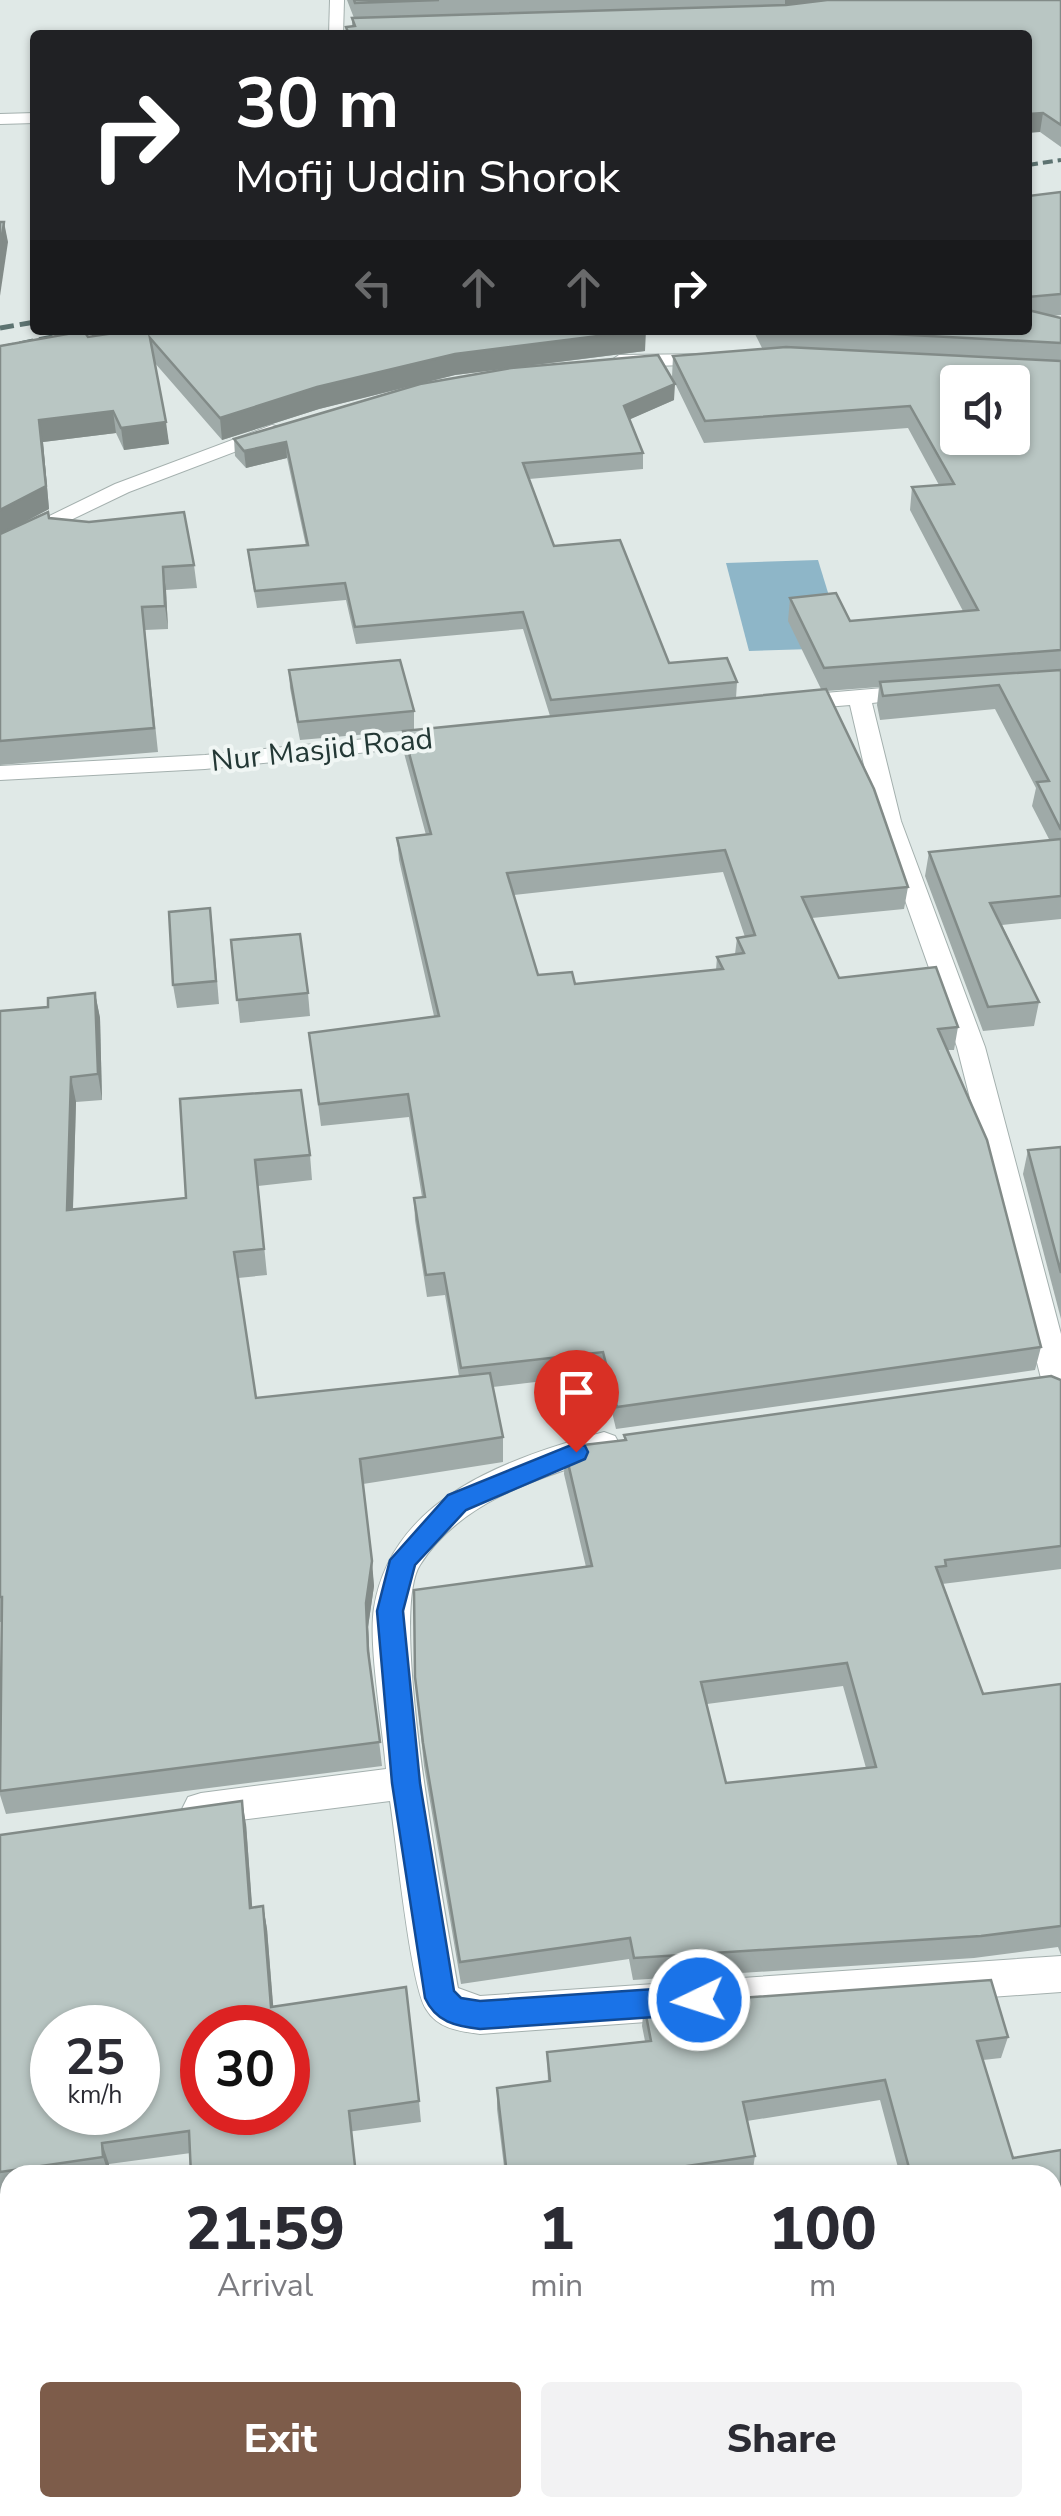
<!DOCTYPE html>
<style>
:root{--surface:#fff;--page:#f2f2f3;--text:#2b2b33;--muted:#7c7c81;--accent:#7d5c4a}
body{margin:0;font-family:"Nunito Sans",sans-serif;background:var(--page);color:var(--text);height:100vh;display:flex;flex-direction:column;font-size:38px;white-space:nowrap}
*{box-sizing:border-box;margin:0}
p{font-size:32px;color:var(--muted)}
.icon{flex:none;width:55px;height:55px;fill:none;stroke:currentColor;stroke-width:2;stroke-linecap:round;stroke-linejoin:round}
.map{position:relative;flex:1;overflow:hidden}
.side{position:absolute;left:0px;top:2165px;width:1062px;height:352px;display:flex;flex-direction:column;background:var(--surface);border-radius:30px 30px 0 0;box-shadow:0 2px 8px #0004}
.side>*{flex:none}
.hud{position:absolute;left:30px;top:30px;width:1002px;height:305px;border-radius:10px;box-shadow:0 2px 8px #0004;background:#202124;color:#fff;overflow:hidden}
.controls{position:absolute;left:940px;top:365px;display:grid;gap:20px}
.controls a{display:grid;place-items:center;width:90px;height:90px;border-radius:10px;background:var(--surface);box-shadow:0 2px 8px #0004;font-size:50px}
.speed{position:absolute;left:30px;top:2005px;display:flex;gap:20px;font-size:50px;font-weight:700;text-align:center}
.speed>*{display:grid;place-content:center;width:130px;height:130px;border-radius:50%;background:var(--surface);box-shadow:0 2px 8px #0004;line-height:1}
.speed small{font-size:25px;font-weight:400}
.speed .limit{border:15px solid #d22;background:#fff;color:#111}
.pin{position:absolute;display:grid;place-items:center;width:85px;height:85px;color:#fff;margin:-102px -42px;border-radius:50% 50% 50% 0;rotate:-45deg;box-shadow:0 0 10px #0007}
.pin .icon{rotate:45deg}
.me{position:absolute;width:110px;margin:-55px;rotate:266deg;stroke-linejoin:round;filter:drop-shadow(0 0 8px #0008)}
.turn{display:flex;align-items:center;gap:35px;height:210px;padding:0 40px;font-size:45px}
.turn .icon{width:130px;height:130px;stroke-width:2.5}
.turn b{display:block;font-size:70px;line-height:85px}
.lanes{display:flex;align-items:center;height:95px;padding:0 40px;background:#0003;justify-content:center;gap:50px;direction:ltr}
.lanes .off{opacity:.35}
.eta{display:flex;justify-content:space-evenly;align-items:center;height:170px;text-align:center}
.eta b{font-size:60px;font-weight:800;line-height:70px}
.button{display:flex;gap:20px;margin-top:auto;padding:20px 40px}
.button a{flex:1;height:115px;border-radius:10px;background:var(--accent);color:#fff;font-size:40px;font-weight:800;line-height:115px;text-align:center}
.button a+a{background:var(--page);color:var(--text)}
.map>svg:first-child{display:block}
.water{fill:#8eb6c8}
.lines{fill:none;stroke-linecap:round;stroke-linejoin:round}
.street-casing{stroke:#a4b0ae;stroke-width:2}
.street{fill:#fff;fill-rule:evenodd}
.rail-far1{stroke:#5d7371;stroke-width:4;stroke-dasharray:10 5;stroke-linecap:butt}
.rail{stroke:#5d7371;stroke-width:5;stroke-dasharray:14 6;stroke-linecap:butt}
.wall{fill:#9faaa8;fill-rule:evenodd}
.shaded-wall{fill:#828b88}
.building{fill:#b9c6c3;stroke:#828b88;stroke-width:2.5;fill-rule:evenodd}
.route{fill:#1a73e8;stroke:#114b97;stroke-width:2.5}
.labels{text-anchor:middle;dominant-baseline:central;stroke-width:8;stroke-linejoin:round;paint-order:stroke}
.far-street-label{font-size:30px;fill:#233835;stroke:#f0f6f4}
</style>
<div class="map">
<svg width="1061" height="2516" viewBox="0 0 1061 2516">
<rect width="100%" height="100%" fill="#e0e9e7"/>
<path class="water" d="M818 560 845 648 749 651 726 563Z"/>
<g class="lines">
<defs>
<g id="street">
<path d="M330 0H344L343 35H329Z"/>
<path d="M35 113V123L0 124V114Z"/>
<path d="M713 354 720 356V364L619 367 610 361 619 355Z"/>
<path d="M272 425 279 427V435L129 492 0 554V540L115 484Z"/>
<path d="M918 685 929 692 926 697 872 703 901 821 985 1047 1061 1334V1406L1050 1403 1045 1394 957 1047 877 821 850 705 790 710 779 703 790 696Z"/>
<path d="M446 731 458 738 454 743 205 769 0 780V766L205 755Z"/>
<path d="M604 1432 615 1436 620 1445 615 1454C546 1476 462 1498 420 1565 387 1616 446 1915 458 1988L480 1996 1061 1956V1992L480 2034C459 2031 438 2029 426 2009 410 1984 396 1839 390 1801L201 1825 188 1821 182 1809 188 1797 201 1793 386 1769C383 1729 368 1644 374 1608 392 1497 509 1458 604 1432Z"/>
</g>
</defs>
<use href="#street" class="street-casing"/>
<use href="#street" class="street"/>
<path class="rail-far1" d="M1028 165 1061 160"/>
<g class="rail">
<path d="M0 328 35 322"/>
<path d="M0 348 86 330"/>
</g>
</g>
<g class="wall">
<path d="M347 0H1061V147L1040 132 1028 35H346V27H352V18H354Z"/>
<path d="M1061 192V315L1050 316 1061 318V919L1002 925 1039 1002 1034 1026 983 1031 925 876 929 852 1050 841 1032 806 1036 788 995 709 880 720 877 705 879 687 826 691 908 887 904 909 812 918 839 978 958 1027 954 1050H947L1041 1347 1035 1370 616 1429 603 1374 493 1387 503 1437V1462L363 1484 374 1586 368 1627 370 1665 382 1766 6 1814 0 1795 1 1622H0V1011L48 1007 95 993 100 1018 102 1100 76 1102 73 1210 186 1198 180 1099 310 1155 312 1180 258 1186 267 1275 238 1278 256 1398 459 1376 445 1295 427 1297 415 1220 414 1198 422 1197 409 1117 321 1126 309 1033 434 1016 399 860 397 838 426 835 404 753 403 731 300 740 290 688 289 670 414 711V730L550 716 523 629 356 644 346 600 257 608 250 567 248 550 306 546 287 458 246 468 235 456 234 439 504 369 455 375 319 409 222 440 154 362 169 444 124 450 116 433 43 442 49 509 3 533 49 518 194 565 197 588 166 590 168 629 145 630 158 752 0 765V346L88 337 645 351 520 367 674 400 630 419 643 453V469L529 479 554 546 669 663 737 682 736 698 821 689 788 621 790 598 850 621 963 611 910 510 912 487 939 485 908 428 704 443 672 377 673 356 770 349 762 348 753 330H1028V196ZM723 872 745 937 737 938 735 954 717 957 716 970 575 984 538 975 514 895Z"/>
<path d="M213 931 219 1004 177 1008 173 985Z"/>
<path d="M231 940 308 993 310 1016 240 1023Z"/>
<path d="M1061 1147V1319L1023 1174 1028 1150Z"/>
<path d="M1061 1380V1569L942 1584 983 1694 1061 1684V1955L1058 1947 974 1958 633 1980 629 1959 461 1984 424 1766 415 1677 586 1567 564 1474 565 1450 624 1440V1435ZM843 1686 866 1768 726 1783 707 1704Z"/>
<path d="M246 1824 252 1908 263 1906 267 1929 273 2007 419 2101 421 2122 109 2164V2175H10V2192L0 2194V1835Z"/>
<path d="M991 1980 1008 2037 1001 2058 983 2060 1013 2158 1061 2150V2516H944L942 2508H1052V2175H900L880 2100 747 2121 755 2156 752 2175H505L497 2109V2088L548 2082 547 2052 645 2041 642 2026 644 2005Z"/>
<path d="M10 2508H160L115 2516H0Z"/>
<path d="M317 2508H708L657 2516H318Z"/>
<path d="M715 2508H797L799 2516H717Z"/>
</g>
<g class="shaded-wall">
<path d="M785 0H873L785 7Z"/>
<path d="M1043 113 1040 132 1028 133V114Z"/>
<path d="M4 222 8 242 0 296V252Z"/>
<path d="M646 330 645 351 455 375 319 409 222 440 220 418 317 387 455 354Z"/>
<path d="M675 384 674 400 624 422V406Z"/>
<path d="M113 411 116 433 43 442 49 509 0 535V510L39 420Z"/>
<path d="M166 422 169 444 124 450 121 428Z"/>
<path d="M286 442 287 458 246 468 244 451Z"/>
<path d="M163 567 166 590 168 629 165 606Z"/>
<path d="M95 993 100 1018 102 1100 98 1074Z"/>
<path d="M71 1077 76 1102 72 1236 67 1210Z"/>
<path d="M372 1561 374 1586 368 1627 370 1675 366 1603Z"/>
<path d="M242 1801 246 1824 254 1931 250 1908Z"/>
<path d="M263 1906 267 1929 275 2028 271 2007Z"/>
<path d="M102 2143 109 2164V2175L103 2157Z"/>
</g>
<g class="building">
<path d="M354 0H439L355 3Z"/>
<path d="M827 0H1061V125L1043 113 1028 114V35H349L346 27 355 26 352 18 786 5Z"/>
<path d="M1061 192V294L1028 297V196Z"/>
<path d="M0 222H4L0 252Z"/>
<path d="M1028 310 1061 318V343L818 330H1028Z"/>
<path d="M134 330H646L455 354 317 387 220 418 150 338 166 422 121 428 113 411 39 420 46 486 0 510V346L84 331 88 337Z"/>
<path d="M786 347 1061 361V650L824 668 790 598 836 593 850 621 978 610 912 487 954 484 910 406 705 421 673 356ZM958 382H1012V438H958Z"/>
<path d="M658 355 675 384 624 406 643 453 523 463 554 546 620 540 669 663 727 658 737 682 551 700 523 612 355 627 345 583 255 591 248 550 308 545 286 442 244 451 234 439 420 384 511 368Z"/>
<path d="M48 512 49 518 89 522 184 512 194 565 163 567 165 606 142 607 154 728 0 741V534Z"/>
<path d="M400 660 414 711 298 722 289 670Z"/>
<path d="M1061 670V830L1037 782 1049 781 999 685 883 696 880 682Z"/>
<path d="M826 689 874 789 908 887 802 897 839 978 936 967 958 1027 938 1029 987 1140 1041 1347 617 1407 603 1352 461 1368 444 1273 426 1275 414 1198 425 1197 408 1094 319 1104 309 1033 439 1016 397 838 431 834 403 731ZM725 850 755 935 737 938 744 953 717 957 723 969 575 984 572 972 538 975 507 873Z"/>
<path d="M1061 839V896L990 903 1039 1002 988 1007 929 852Z"/>
<path d="M210 908 216 981 173 985 169 912Z"/>
<path d="M300 934 308 993 237 1000 231 940Z"/>
<path d="M95 993 98 1074 71 1077 67 1210 186 1198 180 1099 301 1090 310 1155 255 1160 264 1249 234 1252 256 1398 490 1373 503 1437 360 1459 372 1561 366 1603 368 1651 380 1742 0 1791 2 1597H0V1011L48 1007V998Z"/>
<path d="M1061 1147V1273L1028 1150Z"/>
<path d="M1051 1376 1061 1380V1546L945 1560 946 1566 936 1567 983 1694 1061 1684V1926L981 1936 634 1958 630 1938 460 1962 423 1743 415 1677 414 1590 592 1566 565 1450 575 1446 626 1440 624 1435ZM847 1663 876 1767 726 1783 701 1682Z"/>
<path d="M242 1801 250 1908 263 1906 271 2007 406 1987 419 2101 349 2111 356 2175H191L189 2131 102 2143 103 2157 0 2172V1835ZM52 2028H138V2112H52ZM202 2028H288V2112H202Z"/>
<path d="M991 1980 1008 2037 977 2041 1013 2158 1061 2150V2516H956L953 2508H1052V2175H911L885 2080 743 2102 755 2156 639 2173V2175H507L497 2088 550 2081 547 2052 651 2041 644 2005Z"/>
<path d="M10 2309V2379L9 2380 8 2310Z"/>
<path d="M10 2461V2508H75V2516H0V2463Z"/>
<path d="M317 2508H615L617 2516H318Z"/>
<path d="M721 2508H797L799 2516H723Z"/>
</g>
<path class="route" d="M576 1443 585 1446 588 1452 585 1459 466 1510 415 1565 403 1611 420 1783 454 1991 461 1998 480 2001 699 1986 710 1990 714 2000 710 2010 699 2014 480 2029C455 2026 436 2022 425 1998L392 1783 377 1611 390 1560 448 1495Z"/>
<g class="labels">
<g class="far-street-label">
<text transform="translate(322 750) rotate(-6)">Nur Masjid Road</text>
</g>
</g>
</svg>
<div class="controls">
<a><svg class="icon" aria-label="sound" viewBox="0 0 24 24"><path d="M4 9h4l5-4v14l-5-4H4zM17 9q2 3 0 6"/></svg></a>
</div>
<div class="speed"><div>25<small>km/h</small></div><div class="limit">30</div></div>
<div class="pin" style="left:576px;top:1452px;background:#d93025"><svg class="icon" aria-label="arrive" viewBox="0 0 24 24"><path d="M6 21V4h12l-3 4 3 4H6"/></svg></div>
<svg class="me" style="left:699px;top:2000px" viewBox="-20 -20 40 40"><circle r="17" fill="#1a73e8" stroke="#fff" stroke-width="3"/><path d="M0-11L8 9 0 5-8 9z" fill="#fff"/></svg>
<div class="hud">
<div class="turn"><svg class="icon" aria-label="right" viewBox="0 0 24 24"><path d="M7 20v-9h11M14 6l5 5-5 5"/></svg><div><b>30 m</b>Mofij Uddin Shorok</div></div>
<div class="lanes"><svg class="icon off" aria-label="left" viewBox="0 0 24 24"><path d="M17 20v-9H6M10 6l-5 5 5 5"/></svg><svg class="icon off" aria-label="ahead" viewBox="0 0 24 24"><path d="M12 20V5M6 11l6-6 6 6"/></svg><svg class="icon off" aria-label="ahead" viewBox="0 0 24 24"><path d="M12 20V5M6 11l6-6 6 6"/></svg><svg class="icon" aria-label="right" viewBox="0 0 24 24"><path d="M7 20v-9h11M14 6l5 5-5 5"/></svg></div>
</div>
<section class="side">
<div class="eta">
<div><b>21:59</b><p>Arrival</p></div>
<div><b>1</b><p>min</p></div>
<div><b>100</b><p>m</p></div>
</div>
<div class="button"><a>Exit</a><a>Share</a></div>
</section>
</div>
